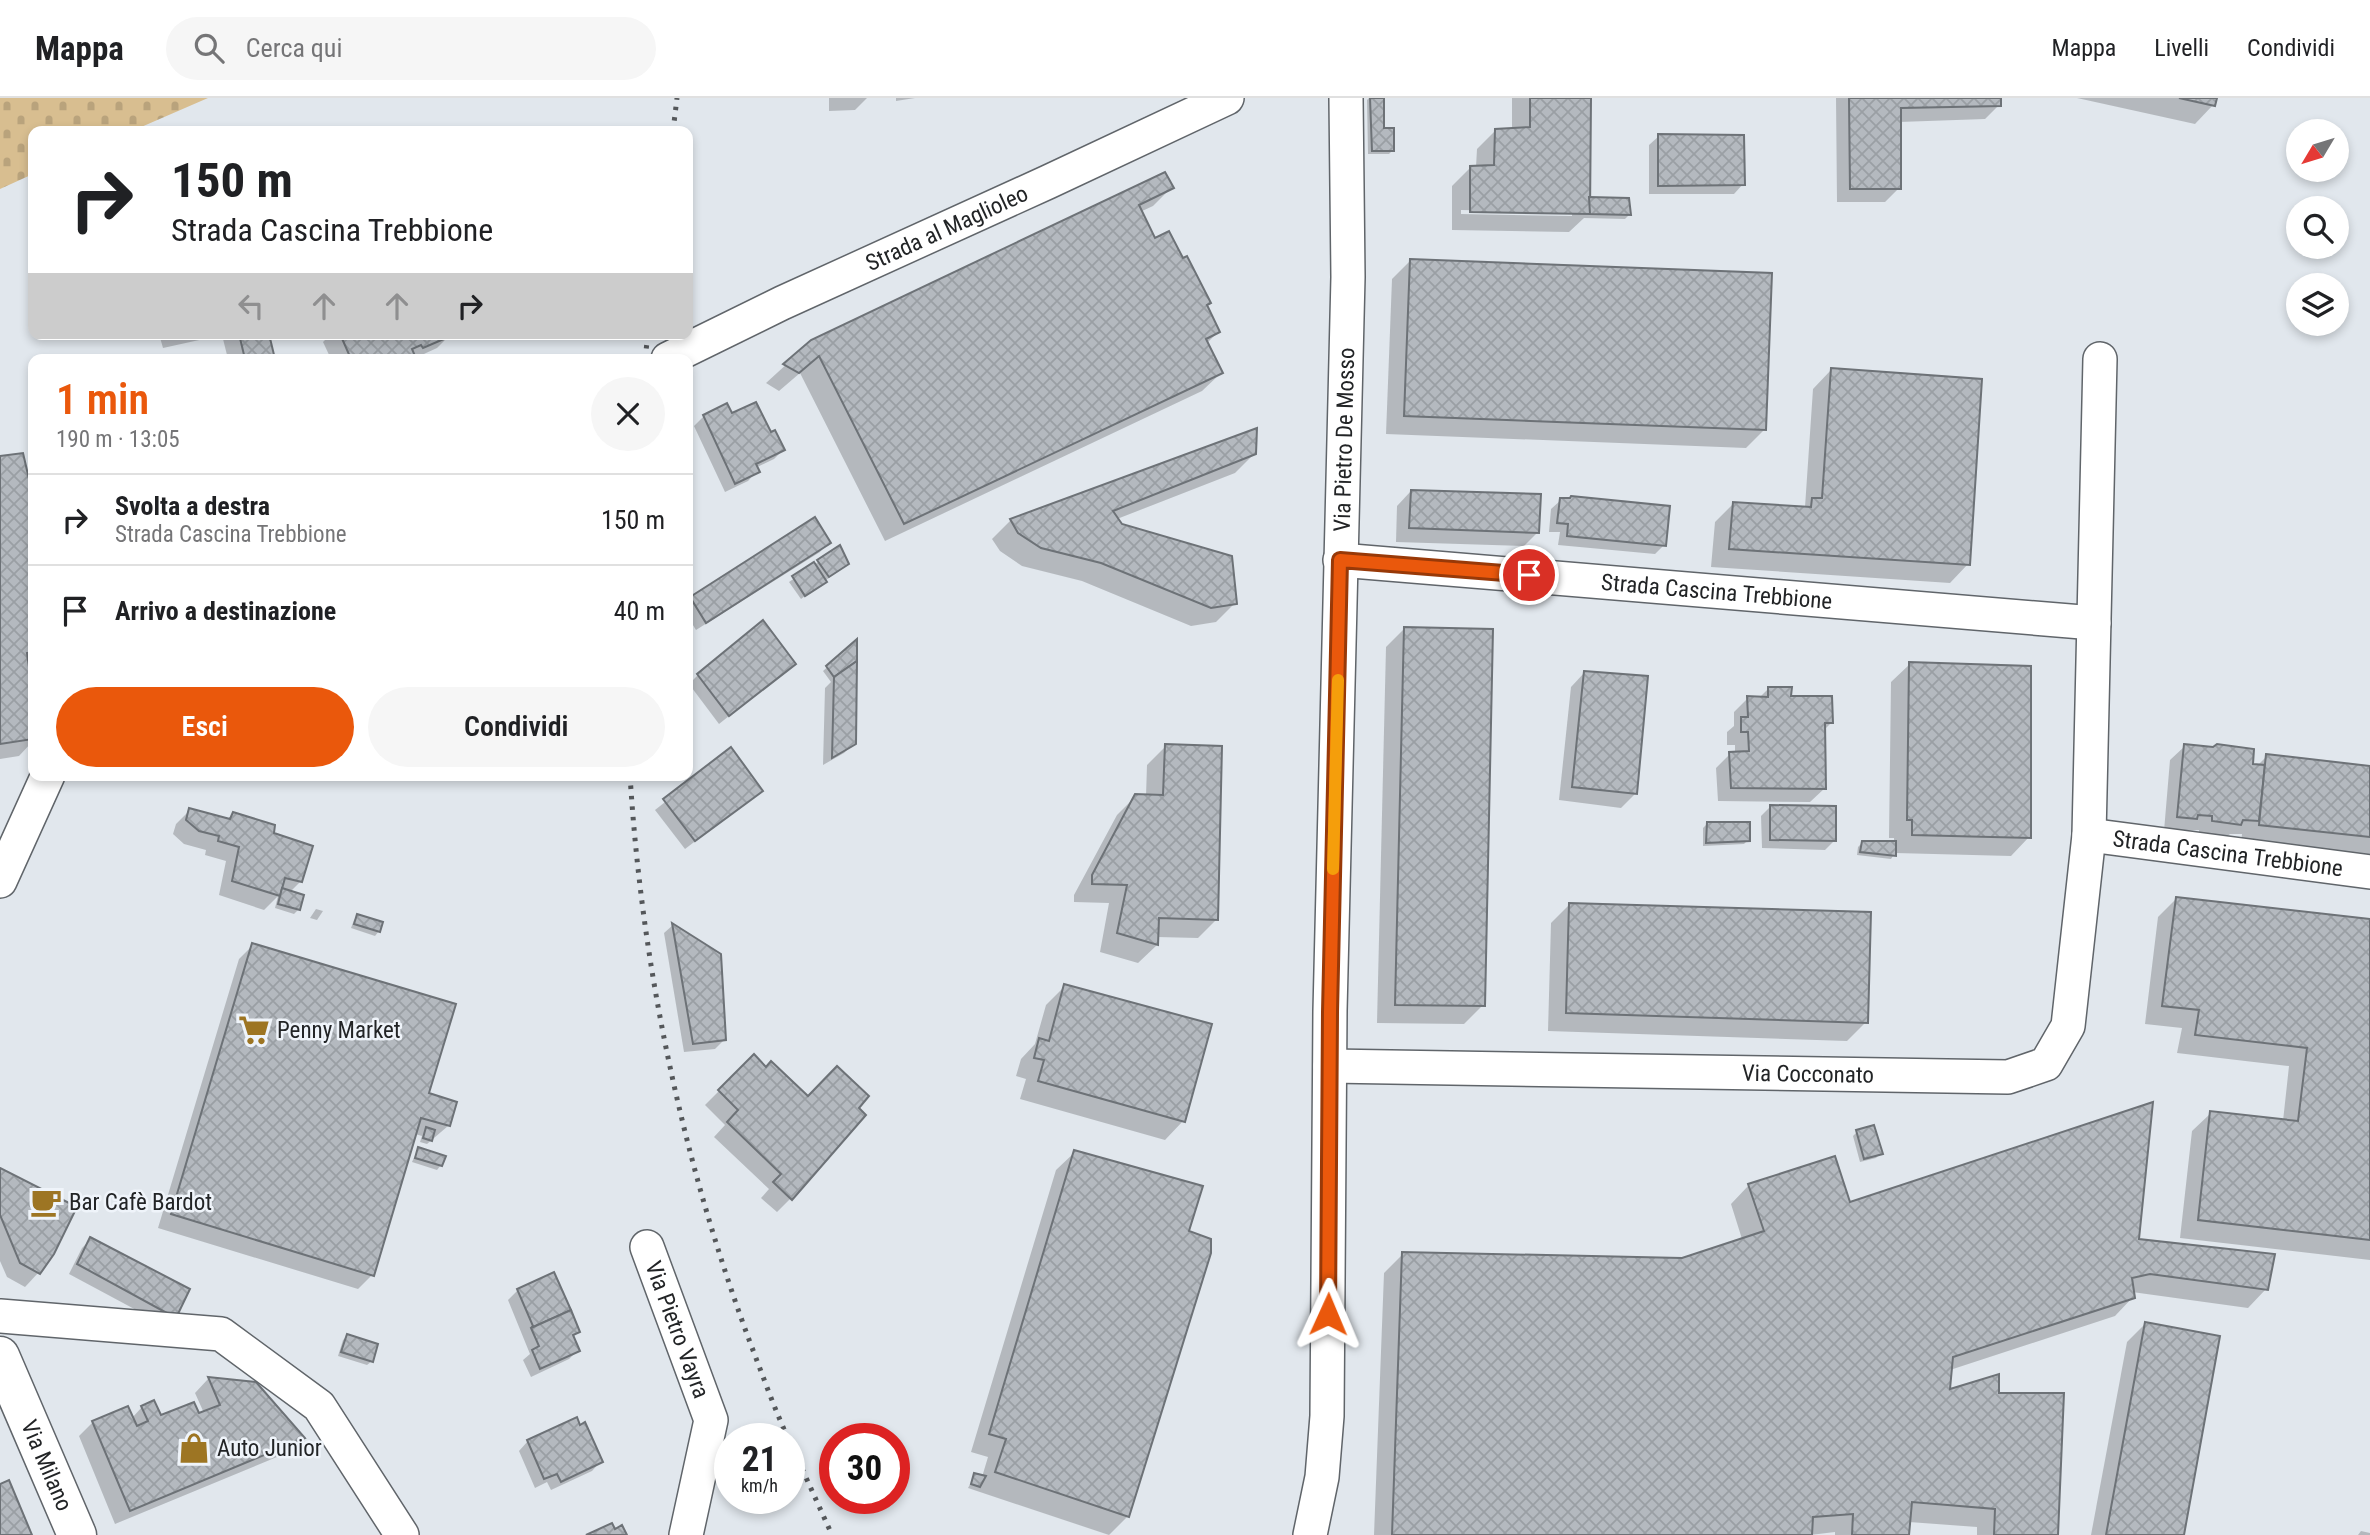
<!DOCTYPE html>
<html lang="it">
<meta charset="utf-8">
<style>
:root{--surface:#fff;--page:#f6f6f6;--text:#202124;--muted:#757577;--line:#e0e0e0;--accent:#ea580c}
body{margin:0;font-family:"Roboto Condensed",sans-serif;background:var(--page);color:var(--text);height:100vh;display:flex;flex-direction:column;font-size:26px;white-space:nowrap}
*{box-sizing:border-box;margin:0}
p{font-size:23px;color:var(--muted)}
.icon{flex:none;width:38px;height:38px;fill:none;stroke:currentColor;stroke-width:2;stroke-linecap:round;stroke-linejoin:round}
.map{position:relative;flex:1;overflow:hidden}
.drawer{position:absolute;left:28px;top:256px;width:665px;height:427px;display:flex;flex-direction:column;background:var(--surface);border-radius:14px;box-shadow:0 4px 10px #0003}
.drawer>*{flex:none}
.banner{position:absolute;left:28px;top:28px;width:665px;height:214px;border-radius:14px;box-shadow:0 4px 10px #0003;background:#fff;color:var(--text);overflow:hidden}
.needle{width:46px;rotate:232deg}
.tools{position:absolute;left:2286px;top:21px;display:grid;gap:14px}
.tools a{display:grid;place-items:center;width:63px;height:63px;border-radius:50%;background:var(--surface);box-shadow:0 4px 10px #0003;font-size:35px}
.speed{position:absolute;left:714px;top:1325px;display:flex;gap:14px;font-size:35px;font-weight:700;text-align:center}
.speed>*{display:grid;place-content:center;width:91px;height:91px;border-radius:50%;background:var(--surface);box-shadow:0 4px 10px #0003;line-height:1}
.speed small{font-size:18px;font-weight:400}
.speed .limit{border:10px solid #d22;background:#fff;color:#111}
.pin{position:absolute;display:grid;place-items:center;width:60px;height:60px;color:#fff;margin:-30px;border:4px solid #fff;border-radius:50%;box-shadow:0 2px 7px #0007}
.me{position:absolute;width:77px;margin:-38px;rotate:1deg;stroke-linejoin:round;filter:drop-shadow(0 0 5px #0008)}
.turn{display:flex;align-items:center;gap:24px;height:147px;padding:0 28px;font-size:32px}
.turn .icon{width:91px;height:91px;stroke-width:2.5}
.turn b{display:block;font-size:49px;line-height:60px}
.lanes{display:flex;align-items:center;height:66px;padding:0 28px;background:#0003;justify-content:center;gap:35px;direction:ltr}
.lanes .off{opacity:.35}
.round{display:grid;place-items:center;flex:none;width:74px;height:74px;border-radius:37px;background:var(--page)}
.overview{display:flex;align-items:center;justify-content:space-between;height:119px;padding:0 28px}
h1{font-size:42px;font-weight:600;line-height:52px;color:var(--accent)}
.action{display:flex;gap:14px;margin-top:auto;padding:14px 28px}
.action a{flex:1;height:80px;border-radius:42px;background:var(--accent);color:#fff;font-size:28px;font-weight:600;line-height:80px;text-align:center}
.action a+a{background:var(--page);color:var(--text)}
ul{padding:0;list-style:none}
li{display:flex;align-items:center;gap:21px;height:91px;padding:0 28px;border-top:2px solid var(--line)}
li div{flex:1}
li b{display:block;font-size:26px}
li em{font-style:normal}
header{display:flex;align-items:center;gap:42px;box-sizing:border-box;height:98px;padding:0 35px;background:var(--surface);border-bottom:2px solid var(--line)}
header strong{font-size:33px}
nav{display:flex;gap:38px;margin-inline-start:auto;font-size:24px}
.search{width:490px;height:63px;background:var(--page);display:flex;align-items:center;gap:18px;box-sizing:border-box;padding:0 24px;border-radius:38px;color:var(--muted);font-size:26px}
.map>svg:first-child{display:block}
.cemetery{fill:url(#cemetery-stones)}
.shadow{fill:#0003;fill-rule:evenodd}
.building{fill:url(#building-cross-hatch);stroke:#6d7277;stroke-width:2}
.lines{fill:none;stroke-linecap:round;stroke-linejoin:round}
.minor-casing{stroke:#60656a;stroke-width:36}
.major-casing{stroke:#60656a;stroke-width:41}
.minor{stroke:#fff;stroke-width:33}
.major{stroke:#fff;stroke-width:38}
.rail{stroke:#54575a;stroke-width:5;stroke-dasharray:3.5 7;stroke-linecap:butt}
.route-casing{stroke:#983908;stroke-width:18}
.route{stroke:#ea580c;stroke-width:12}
.slow{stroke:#f59e0b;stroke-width:12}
.labels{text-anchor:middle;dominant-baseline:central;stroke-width:5;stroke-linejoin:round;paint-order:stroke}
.street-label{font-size:23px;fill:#222426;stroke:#eff4fa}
.poi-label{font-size:23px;fill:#222426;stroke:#eff4fa;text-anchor:start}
</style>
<header>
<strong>Mappa</strong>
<div class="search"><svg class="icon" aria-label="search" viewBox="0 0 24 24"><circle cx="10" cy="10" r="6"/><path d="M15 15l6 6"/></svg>Cerca qui</div>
<nav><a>Mappa</a><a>Livelli</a><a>Condividi</a></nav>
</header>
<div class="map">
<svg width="2370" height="1437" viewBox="0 0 2370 1437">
<defs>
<pattern id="cemetery-stones" width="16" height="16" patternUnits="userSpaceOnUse" patternTransform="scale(1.75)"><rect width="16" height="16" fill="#d8be90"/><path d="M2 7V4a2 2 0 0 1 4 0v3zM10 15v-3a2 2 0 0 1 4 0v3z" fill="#b9a37c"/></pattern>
<pattern id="building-cross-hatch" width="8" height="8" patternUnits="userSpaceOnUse" patternTransform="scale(1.75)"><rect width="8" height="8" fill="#b4b9bf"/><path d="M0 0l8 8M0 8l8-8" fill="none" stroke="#9a9fa4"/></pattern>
</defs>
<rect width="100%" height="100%" fill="#e1e7ed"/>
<path class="cemetery" d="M0 0H208L132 33H33V76L0 91Z"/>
<g class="shadow">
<path d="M829 0H867L855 12 829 13Z"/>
<path d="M896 0H915L896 3Z"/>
<path d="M1369 0H1382L1383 32 1393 52 1389 56H1368L1367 2Z"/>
<path d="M1512 0H1589L1588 101 1629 117 1625 121 1584 120 1569 134 1452 132V88L1471 69H1476L1477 51 1496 32H1512ZM1461 112 1572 114V118L1461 116Z"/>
<path d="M1836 0H1999V7L1985 21 1899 24V90L1885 104H1837Z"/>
<path d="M2077 0H2215L2213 7 2195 26Z"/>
<path d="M1659 38 1743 86 1734 96H1649V47Z"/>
<path d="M1171 90 1153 108 1140 114 1154 142 1209 205 1206 209 1218 234 1206 246 1221 275 1202 293 885 443 800 275 779 293 766 285 812 243Z"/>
<path d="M1410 163 1765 331 1746 350 1386 336 1392 181Z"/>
<path d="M159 236H267L273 261H228L222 237 163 250Z"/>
<path d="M331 236H451L437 250 413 261H331L323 244Z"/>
<path d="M169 257 170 261H154Z"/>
<path d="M1831 272 1968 466 1950 485 1711 469 1715 424 1733 406 1805 409 1813 291Z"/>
<path d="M727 307 731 318 770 337 783 352 774 361 755 370 757 373 748 383 725 394 694 328 704 318Z"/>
<path d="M1255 332 1254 356 1235 375 1117 421 1121 428 1235 505 1216 524 1191 528 1082 483 1022 468 1000 453 992 441 1010 423Z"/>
<path d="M0 360 27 381 33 431V567L27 568 33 610V643L19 658 0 661Z"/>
<path d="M1411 393 1538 434 1524 448 1396 444 1397 408Z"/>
<path d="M1561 402 1664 447 1655 456 1558 447 1560 434H1549L1551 411Z"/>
<path d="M829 444 820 454 696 532 688 519V504L691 501Z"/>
<path d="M839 450 842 470 801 501 789 484Z"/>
<path d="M1404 531 1483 907 1464 926 1377 925 1386 549Z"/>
<path d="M855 545 854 645 844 655 823 667 825 590 831 584 823 573Z"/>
<path d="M794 566 719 626 689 586 698 577Z"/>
<path d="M1910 566 2029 739 2011 758 1895 755 1891 761 1857 757 1858 749 1862 745H1894V740H1889L1891 584Z"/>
<path d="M1585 574 1635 696 1621 710 1559 702 1571 589Z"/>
<path d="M1769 590 1831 625 1824 632 1825 690 1810 704 1718 703 1716 670 1730 656 1735 655V647H1727V634L1734 628V614L1748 600H1759Z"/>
<path d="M1166 648 1217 821 1198 840 1157 839V847L1138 865 1100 854 1109 805 1074 804V797L1117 717 1136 698H1146L1147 667Z"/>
<path d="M2185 648 2251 667 2257 668 2267 658 2370 670V759L2241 745 2242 736H2230L2225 740 2199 737V732L2164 733 2170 662Z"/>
<path d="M731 652 761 693 685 751 655 712Z"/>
<path d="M1770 709 1834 743 1825 752 1762 750 1761 718Z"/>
<path d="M190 712 227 722 233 716 272 736 301 783 290 794 298 812 294 816 275 810 278 798 264 812 219 797 226 763 205 757 206 752 184 746 173 736 176 726Z"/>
<path d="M1707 726 1748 742 1744 746 1703 748V730Z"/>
<path d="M2176 801 2370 823V1162L2180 1140 2192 1033 2211 1015 2283 1023 2289 968 2177 955 2182 930 2145 926 2158 819Z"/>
<path d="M1570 806 1866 924 1847 943 1548 933 1551 825Z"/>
<path d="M316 811 323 813 317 822 310 820Z"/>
<path d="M358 818 379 833 375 838 351 830 354 822Z"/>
<path d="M673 827 725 941 715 951 684 954 664 835Z"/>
<path d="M253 847 427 996 448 1028 427 1046 420 1044 422 1038 415 1036 372 1177 358 1191 158 1130 239 861Z"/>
<path d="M1065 888 1183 1023 1165 1042 1020 1001 1026 981 1016 978 1021 961 1035 946 1046 907Z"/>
<path d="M754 958 765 970 808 1000 791 1100 777 1114 761 1100 769 1091 714 1039 725 1027 705 1007Z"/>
<path d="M1857 1034 1881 1055 1876 1060 1860 1064 1853 1038Z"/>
<path d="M418 1051 441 1067 437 1072 412 1064Z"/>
<path d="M1075 1054 1187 1135 1128 1418 1109 1437 968 1390 975 1377 982 1379 988 1359 971 1354 1056 1072Z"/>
<path d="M0 1072 39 1174 25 1189 7 1179 0 1163Z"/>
<path d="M1749 1087 1849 1106 2137 1143 2266 1191 2248 1210 2132 1194 2133 1199 2115 1218 1950 1272 1948 1294 1997 1296 2057 1437H1977V1429L1909 1424 1908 1437H1835V1434L1810 1437H1374L1384 1175 1403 1156 1683 1161 1742 1141 1731 1106Z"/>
<path d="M91 1141 188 1192 166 1228 69 1176 82 1150Z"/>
<path d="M518 1192 578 1234 572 1240 578 1252 569 1261 531 1279 523 1262 530 1256 508 1202Z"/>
<path d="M2145 1226 2182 1437H2091L2127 1244Z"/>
<path d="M347 1238 372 1263 367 1267 338 1258 343 1242Z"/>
<path d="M208 1281 255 1285 303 1340 289 1354 115 1426 79 1338 93 1324 132 1320 142 1309 160 1320 204 1315 195 1295Z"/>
<path d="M579 1329 601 1363 592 1373 551 1392 547 1384 535 1390 519 1353 528 1343Z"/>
<path d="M2361 1433 2370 1435V1437H2358Z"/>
</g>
<g class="building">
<path d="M1370 0H1384V30H1394V53H1372Z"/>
<path d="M1530 0H1591L1590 116 1470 114V68L1494 67 1495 31 1530 29Z"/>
<path d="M1849 0H2001V8L1901 10V91H1850Z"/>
<path d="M2179 0H2217L2215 8Z"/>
<path d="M1658 36 1744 37 1745 87 1658 88Z"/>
<path d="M1165 74 1174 90 1139 107 1155 140 1169 133 1183 160 1187 158 1211 205 1207 207 1220 234 1206 241 1223 275 904 426 819 258 799 275 783 266 811 242Z"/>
<path d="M1589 99 1629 100 1631 117 1590 116Z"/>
<path d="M1410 161 1772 175 1766 332 1404 318Z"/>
<path d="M239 236H269L275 261H245Z"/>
<path d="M340 236H453V237L423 250 421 247 412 251 415 258 409 261H351Z"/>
<path d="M1831 270 1982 281 1970 467 1729 451 1733 404 1811 409 1812 400H1822Z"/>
<path d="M756 304 771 334 775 332 785 352 756 366 760 374 735 386 703 317 727 305 732 315Z"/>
<path d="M1257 330 1256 356 1113 413 1122 426 1232 458 1237 506 1211 510 1101 465 1041 450 1018 435 1010 421Z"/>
<path d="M23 355 29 381 33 420V554L27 555 33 597V641L0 646V358Z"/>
<path d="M1411 392 1541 396 1539 435 1409 430Z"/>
<path d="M1571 398 1670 408 1666 448 1567 438 1568 426 1557 425 1560 400H1570Z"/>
<path d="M815 419 831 445 706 525 690 499Z"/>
<path d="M840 447 849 466 829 479 817 462Z"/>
<path d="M814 464 827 484 805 498 792 478Z"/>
<path d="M763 522 796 566 729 618 697 576Z"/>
<path d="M1404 529 1493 531 1485 908 1395 907Z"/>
<path d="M857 541V563L834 579 826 568Z"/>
<path d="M857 563 856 646 832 660 834 579Z"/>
<path d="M1909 564 2031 568V740L1912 737V722H1907Z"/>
<path d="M1584 573 1648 578 1637 696 1572 689Z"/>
<path d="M1768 589H1792L1791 598H1832L1833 625H1825L1826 691 1731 690 1729 654 1749 653 1748 634H1741V619H1748L1747 598 1768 599Z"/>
<path d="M1165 646 1222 648 1218 822 1159 820 1158 847 1117 835 1127 787 1092 786V777L1135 696 1163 697Z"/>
<path d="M2184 646 2213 649 2217 646 2254 651 2253 666 2265 667 2259 723 2243 722 2241 727 2212 723V718L2198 717 2197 721 2177 719Z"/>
<path d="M731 649 763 693 695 743 663 701Z"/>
<path d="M2266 656 2370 668V739L2259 727Z"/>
<path d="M1770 707 1836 708V743L1770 742Z"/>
<path d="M189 710 230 721 233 714 275 727 274 735 313 748 302 784 285 780 280 798 232 783 239 749 218 743 219 738 199 733 186 722Z"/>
<path d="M1707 724H1750V743L1706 745Z"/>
<path d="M1862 743H1896V758L1860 754Z"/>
<path d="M282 790 304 797 300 812 278 806Z"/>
<path d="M2176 799 2370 821V1142L2198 1122 2210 1013 2298 1023 2307 950 2195 937 2199 912 2162 908Z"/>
<path d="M1569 805 1871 814 1868 925 1566 915Z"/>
<path d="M357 816 383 824 380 834 354 826Z"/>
<path d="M672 825 721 856 726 942 693 946Z"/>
<path d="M252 845 456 906 429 995 457 1004 450 1028 421 1020 374 1178 171 1116Z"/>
<path d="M1064 886 1212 926 1185 1024 1038 983 1044 962 1034 960 1039 940 1049 943Z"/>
<path d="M754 956 766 969 771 963 808 998 837 968 869 998 859 1010 866 1017 792 1102 773 1084 781 1076 727 1024 738 1012 718 992Z"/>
<path d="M2153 1004 2139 1141 2275 1156 2268 1192 2150 1176 2132 1180 2135 1200 1953 1259 1950 1291 1999 1276V1295H2064L2058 1437H1994L1995 1411 1912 1404 1909 1437H1852L1853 1416 1813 1419 1812 1437H1392L1402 1154 1682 1160 1764 1133 1748 1086 1835 1058 1850 1104Z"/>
<path d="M1874 1027 1883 1056 1864 1061 1856 1032Z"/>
<path d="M426 1029 435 1032 432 1043 423 1040Z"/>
<path d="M418 1049 446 1058 442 1068 415 1060Z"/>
<path d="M1074 1052 1203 1088 1189 1133 1211 1141V1155L1129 1419 995 1374 1006 1341 989 1336Z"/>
<path d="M0 1070 77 1109 54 1156 40 1176 20 1165 0 1117Z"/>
<path d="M90 1139 190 1191 176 1220 77 1166Z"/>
<path d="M554 1174 571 1212 531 1230 533 1228 517 1191Z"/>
<path d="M571 1212 580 1234 573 1237 580 1253 540 1271 532 1252 539 1248 531 1230Z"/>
<path d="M2145 1224 2220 1238 2184 1437H2106Z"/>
<path d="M347 1236 378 1246 373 1264 341 1254Z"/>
<path d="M208 1279 256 1284 305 1340 130 1413 92 1323 128 1308 137 1328 148 1323 141 1308 154 1302 161 1317 194 1304 199 1315 220 1307Z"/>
<path d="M577 1319 580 1327 585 1324 603 1364 561 1384 557 1376 544 1381 527 1342Z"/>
<path d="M974 1375 986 1378 980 1389 971 1386Z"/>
<path d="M9 1382 32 1437H0V1386Z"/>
<path d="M612 1425 615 1431 622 1427 627 1437H586Z"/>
</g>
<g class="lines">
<defs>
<g id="minor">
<path id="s1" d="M668 261 782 205 1048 84 1227 0"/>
<path id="s2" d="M1340 462 2094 525"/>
<path id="s3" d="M2089 737 2370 774"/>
<path d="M0 783 48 677"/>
<path id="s4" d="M1330 968 2008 979 2046 966 2068 928 2089 737 2100 261"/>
<path id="s5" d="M647 1149 711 1322 686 1437"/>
<path d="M0 1218 221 1236 319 1308 402 1437"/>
<path id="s6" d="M1310 1437 1322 1379 1327 1318 1330 913 1348 179 1346 0"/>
</g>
<g id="major">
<path id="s7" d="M0 1258 77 1437"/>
</g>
</defs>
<use href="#minor" class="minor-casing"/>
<use href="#major" class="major-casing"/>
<use href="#minor" class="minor"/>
<use href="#major" class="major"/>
<g class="rail">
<path d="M673 33 677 0"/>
<path d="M645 261 648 236"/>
<path d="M630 677C642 871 683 1065 751 1247 763 1278 774 1310 788 1340"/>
<path d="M789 1342 832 1437"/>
</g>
</g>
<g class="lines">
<defs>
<path id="route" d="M1328 1216 1330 914 1340 462 1529 477"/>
</defs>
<use href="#route" class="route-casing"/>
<use href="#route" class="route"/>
<path class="slow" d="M1333 771 1338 582"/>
</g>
<defs>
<symbol id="supermarket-bare" viewBox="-9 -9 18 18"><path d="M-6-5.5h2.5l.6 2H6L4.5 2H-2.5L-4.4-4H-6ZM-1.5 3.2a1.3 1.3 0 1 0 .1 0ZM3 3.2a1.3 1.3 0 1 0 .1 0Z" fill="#9d7523" stroke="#eff4fa" stroke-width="2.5" paint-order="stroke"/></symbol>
<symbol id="cafe-bare" viewBox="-9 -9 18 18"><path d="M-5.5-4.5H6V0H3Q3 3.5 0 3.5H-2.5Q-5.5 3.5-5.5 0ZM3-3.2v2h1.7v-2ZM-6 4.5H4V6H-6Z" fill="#9d7523" stroke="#eff4fa" stroke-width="2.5" paint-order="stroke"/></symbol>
<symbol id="shop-bare" viewBox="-9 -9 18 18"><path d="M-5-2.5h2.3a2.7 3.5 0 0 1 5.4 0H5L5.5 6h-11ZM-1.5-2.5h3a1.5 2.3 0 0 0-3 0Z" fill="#9d7523" stroke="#eff4fa" stroke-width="2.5" paint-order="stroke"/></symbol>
</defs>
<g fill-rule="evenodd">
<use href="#supermarket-bare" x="232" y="910" width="44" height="44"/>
<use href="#cafe-bare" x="24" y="1082" width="44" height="44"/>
<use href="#shop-bare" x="172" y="1328" width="44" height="44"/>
</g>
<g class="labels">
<g class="street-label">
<text stroke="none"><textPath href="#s1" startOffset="308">Strada al Maglioleo</textPath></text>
<text stroke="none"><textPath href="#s6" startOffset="1097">Via Pietro De Mosso</textPath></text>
<text stroke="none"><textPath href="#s2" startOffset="378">Strada Cascina Trebbione</textPath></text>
<text stroke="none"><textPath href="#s3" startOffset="140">Strada Cascina Trebbione</textPath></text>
<text stroke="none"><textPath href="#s4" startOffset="478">Via Cocconato</textPath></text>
<text stroke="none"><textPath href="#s5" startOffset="88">Via Pietro Vayra</textPath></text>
<text stroke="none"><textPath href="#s7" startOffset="119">Via Milano</textPath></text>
</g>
<g class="poi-label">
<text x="277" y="932">Penny Market</text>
<text x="69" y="1104">Bar Cafè Bardot</text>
<text x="217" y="1350">Auto Junior</text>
</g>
</g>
</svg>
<div class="tools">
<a><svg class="needle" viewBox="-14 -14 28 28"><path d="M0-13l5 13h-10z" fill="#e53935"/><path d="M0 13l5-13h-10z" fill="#757577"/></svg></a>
<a><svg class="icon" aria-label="search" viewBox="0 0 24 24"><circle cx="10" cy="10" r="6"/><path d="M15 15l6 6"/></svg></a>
<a><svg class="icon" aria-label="layers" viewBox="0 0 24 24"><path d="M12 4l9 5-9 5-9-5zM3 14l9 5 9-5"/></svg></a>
</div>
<div class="speed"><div>21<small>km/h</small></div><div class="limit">30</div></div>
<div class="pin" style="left:1529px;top:477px;background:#d93025"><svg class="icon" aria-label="arrive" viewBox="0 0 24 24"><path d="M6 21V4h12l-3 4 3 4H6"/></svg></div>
<svg class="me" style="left:1328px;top:1216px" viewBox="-20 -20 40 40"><path d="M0-17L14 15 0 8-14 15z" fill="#ea580c" stroke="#fff" stroke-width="4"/></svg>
<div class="banner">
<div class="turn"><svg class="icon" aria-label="right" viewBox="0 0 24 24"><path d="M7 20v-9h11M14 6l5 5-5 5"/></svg><div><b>150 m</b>Strada Cascina Trebbione</div></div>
<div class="lanes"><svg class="icon off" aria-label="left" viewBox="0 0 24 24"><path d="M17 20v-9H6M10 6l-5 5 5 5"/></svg><svg class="icon off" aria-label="ahead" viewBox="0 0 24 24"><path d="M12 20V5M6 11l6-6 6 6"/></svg><svg class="icon off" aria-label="ahead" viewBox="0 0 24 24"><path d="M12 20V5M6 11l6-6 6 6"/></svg><svg class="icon" aria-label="right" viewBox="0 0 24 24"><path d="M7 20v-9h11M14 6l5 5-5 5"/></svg></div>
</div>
<section class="drawer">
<div class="overview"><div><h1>1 min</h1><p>190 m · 13:05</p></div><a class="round"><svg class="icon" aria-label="close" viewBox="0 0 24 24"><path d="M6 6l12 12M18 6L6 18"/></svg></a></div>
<ul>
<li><svg class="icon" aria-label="right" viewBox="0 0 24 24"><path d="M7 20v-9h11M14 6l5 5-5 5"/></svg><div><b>Svolta a destra</b><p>Strada Cascina Trebbione</p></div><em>150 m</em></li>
<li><svg class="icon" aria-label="arrive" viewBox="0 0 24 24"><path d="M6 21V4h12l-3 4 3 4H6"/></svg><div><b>Arrivo a destinazione</b></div><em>40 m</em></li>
</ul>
<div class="action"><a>Esci</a><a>Condividi</a></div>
</section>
</div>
